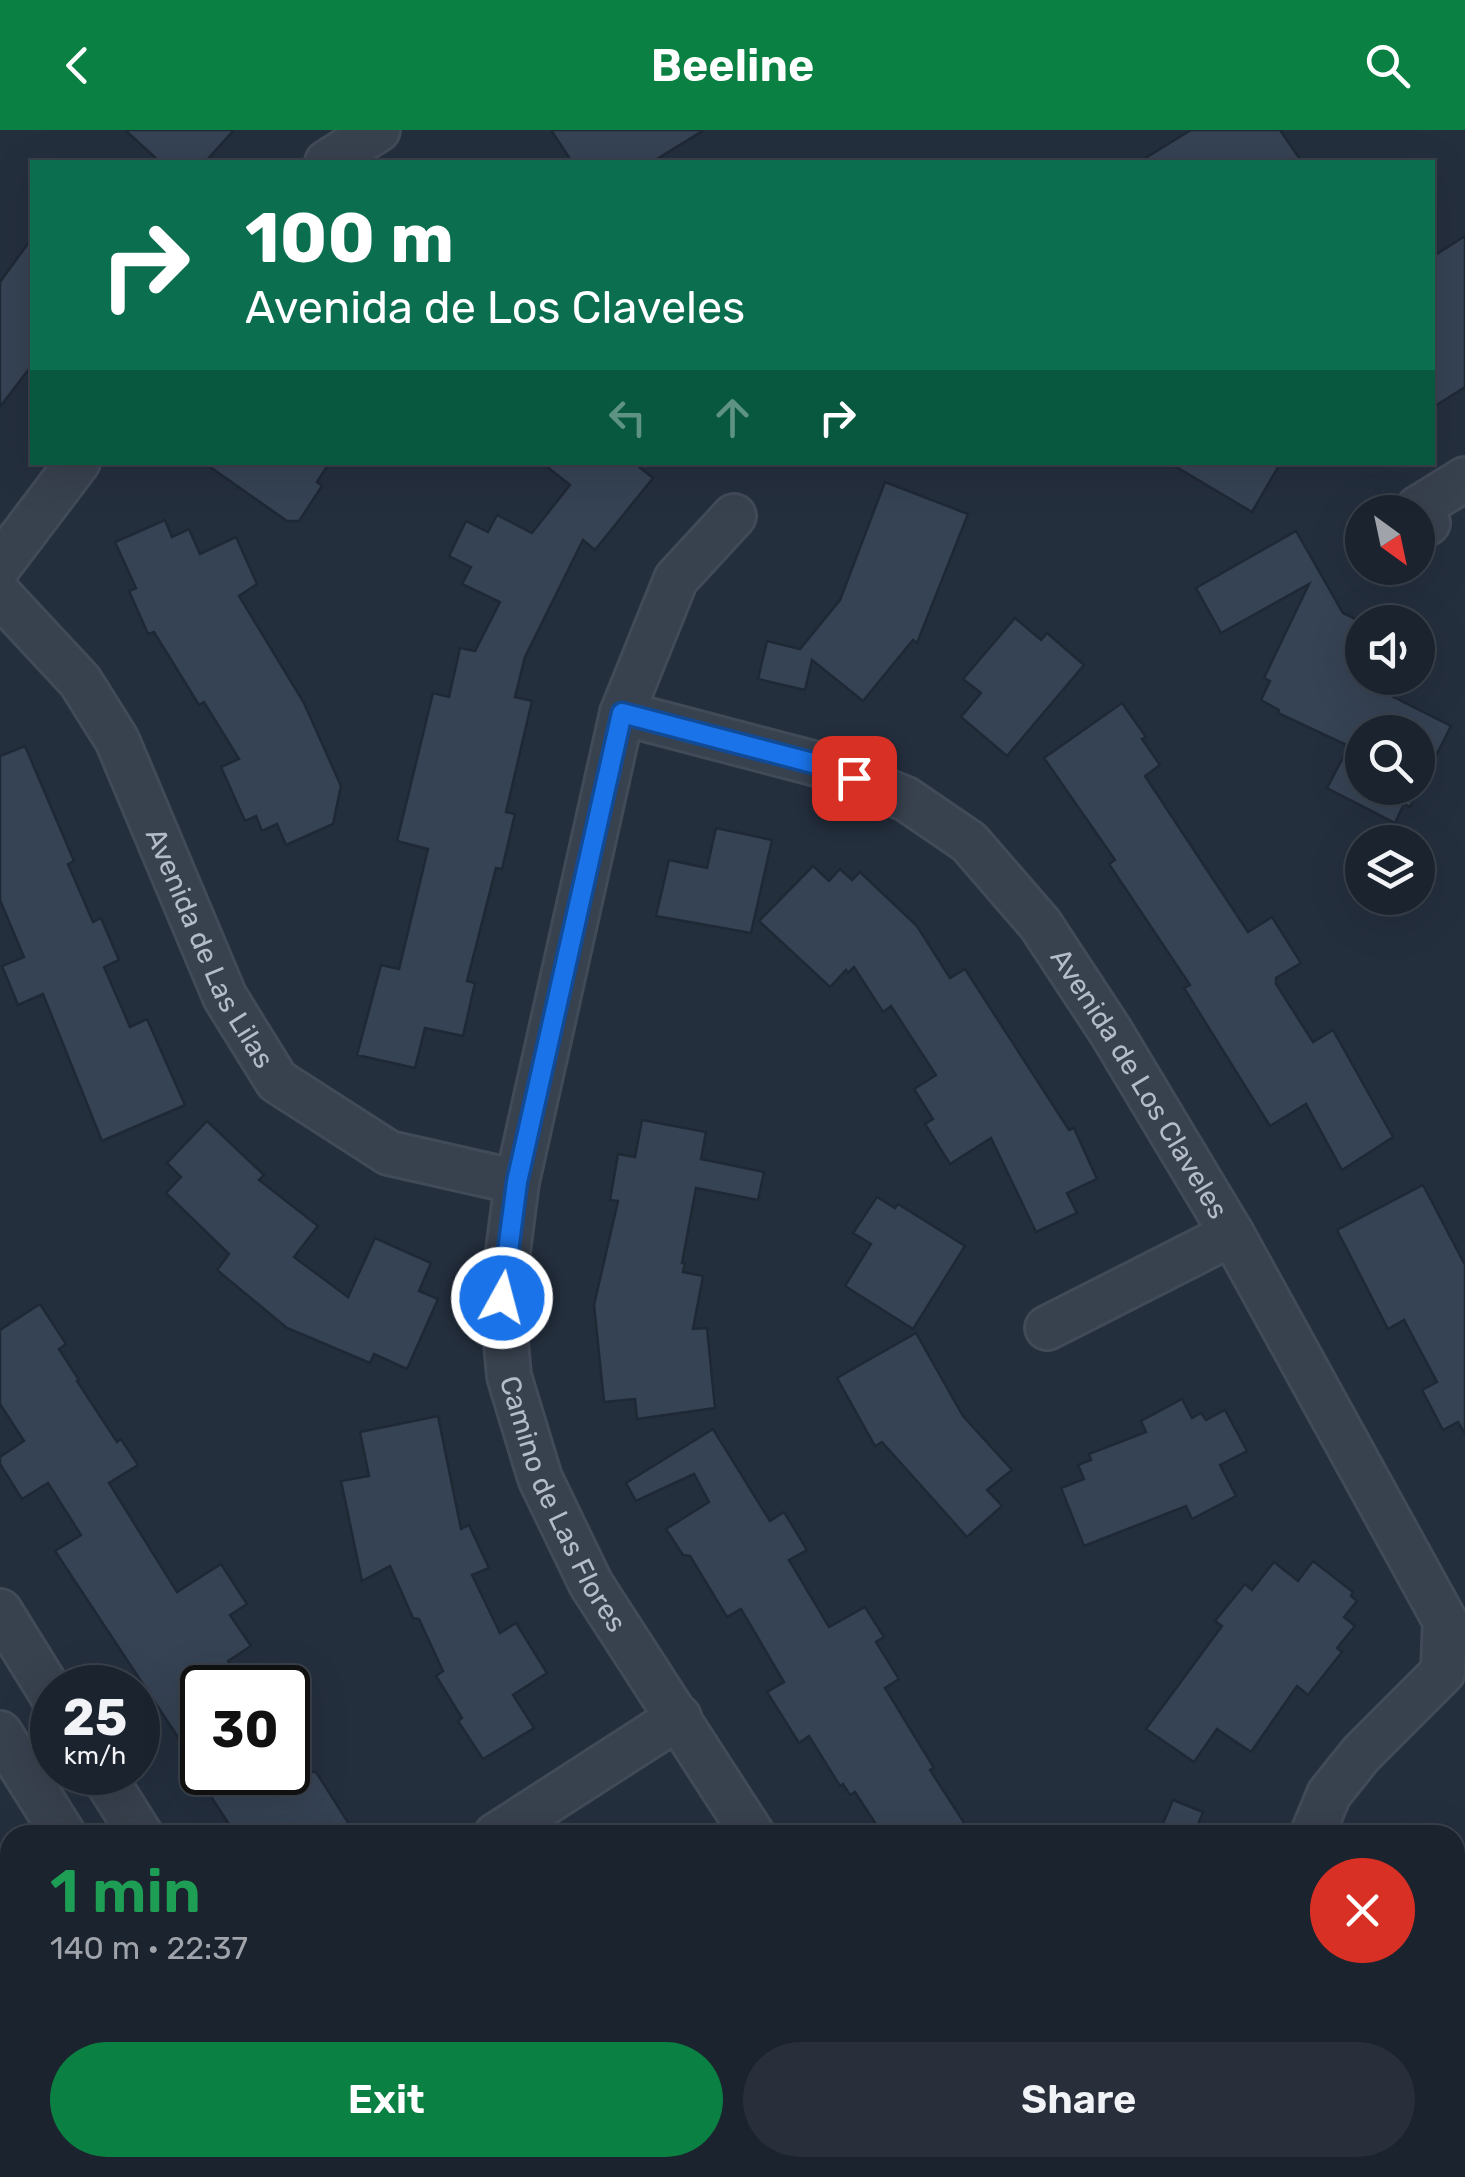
<!DOCTYPE html>
<meta charset="utf-8">
<style>
:root{--surface:#1b232e;--page:#282f3a;--text:#f1f3f6;--muted:#a0a4aa;--line:#39404a;--accent:#0b8043}
body{margin:0;font-family:Rubik,sans-serif;background:var(--page);color:var(--text);height:100vh;display:flex;flex-direction:column;font-size:38px;white-space:nowrap}
*{box-sizing:border-box;margin:0}
p{font-size:32px;color:var(--muted)}
.icon{flex:none;width:55px;height:55px;fill:none;stroke:currentColor;stroke-width:2;stroke-linecap:round;stroke-linejoin:round}
.map{position:relative;flex:1;overflow:hidden}
.details{position:absolute;left:0px;top:1695px;width:1465px;height:352px;display:flex;flex-direction:column;background:var(--surface);border-radius:30px 30px 0 0;box-shadow:0 10px 40px #0002,0 0 0 2px var(--line)}
.details>*{flex:none}
.banner{position:absolute;left:30px;top:30px;width:1405px;height:305px;border-radius:0px;box-shadow:0 10px 40px #0002,0 0 0 2px var(--line);background:#0b6e4f;color:#fff;overflow:hidden}
.needle{width:65px;rotate:147deg}
.tools{position:absolute;left:1345px;top:365px;display:grid;gap:20px}
.tools a{display:grid;place-items:center;width:90px;height:90px;border-radius:50%;background:var(--surface);box-shadow:0 10px 40px #0002,0 0 0 2px var(--line);font-size:50px}
.speed{position:absolute;left:30px;top:1535px;display:flex;gap:20px;font-size:50px;font-weight:700;text-align:center}
.speed>*{display:grid;place-content:center;width:130px;height:130px;border-radius:50%;background:var(--surface);box-shadow:0 10px 40px #0002,0 0 0 2px var(--line);line-height:1}
.speed small{font-size:25px;font-weight:400}
.speed .limit{border:5px solid #111;border-radius:15px;background:#fff;color:#111}
.pin{position:absolute;display:grid;place-items:center;width:85px;height:85px;color:#fff;margin:-42px;border-radius:20px;box-shadow:0 5px 15px #0006}
.me{position:absolute;width:110px;margin:-55px;rotate:7deg;stroke-linejoin:round;filter:drop-shadow(0 0 8px #0008)}
.turn{display:flex;align-items:center;gap:35px;height:210px;padding:0 50px;font-size:45px}
.turn .icon{width:130px;height:130px;stroke-width:2.5}
.turn b{display:block;font-size:70px;line-height:85px}
.lanes{display:flex;align-items:center;height:95px;padding:0 50px;background:#0003;justify-content:center;gap:50px;direction:ltr}
.lanes .off{opacity:.35}
.round{display:grid;place-items:center;flex:none;width:105px;height:105px;border-radius:52px;background:var(--page)}
.headline{display:flex;align-items:center;justify-content:space-between;height:170px;padding:0 50px}
h1{font-size:60px;font-weight:600;line-height:75px;color:#1e9e55}
.button{display:flex;gap:20px;margin-top:auto;padding:20px 50px}
.button a{flex:1;height:115px;border-radius:60px;background:var(--accent);color:#fff;font-size:40px;font-weight:600;line-height:115px;text-align:center}
.button a+a{background:var(--page);color:var(--text)}
header{display:flex;justify-content:space-between;align-items:center;height:130px;padding:0 50px;background:var(--accent);color:#fff;font-size:45px;font-weight:600}
.map>svg:first-child{display:block}
.building{fill:#364354;stroke:#1f2835;stroke-width:2.5;fill-rule:evenodd}
.lines{fill:none;stroke-linecap:round;stroke-linejoin:round}
.minor-casing{stroke:#414a57;stroke-width:48}
.minor{stroke:#38414e;stroke-width:42}
.route-casing{stroke:#114b97;stroke-width:25}
.route{stroke:#1a73e8;stroke-width:18}
.labels{text-anchor:middle;dominant-baseline:central;stroke-width:10;stroke-linejoin:round;paint-order:stroke}
.street-label{font-size:28px;fill:#b4bcc9;stroke:#1d2633}
</style>
<header><svg class="icon" aria-label="back" viewBox="0 0 24 24"><path d="M15 5l-7 7 7 7"/></svg>Beeline<svg class="icon" aria-label="search" viewBox="0 0 24 24"><circle cx="10" cy="10" r="6"/><path d="M15 15l6 6"/></svg></header>
<div class="map">
<svg width="1465" height="2047" viewBox="0 0 1465 2047">
<rect width="100%" height="100%" fill="#242f3e"/>
<g class="building">
<path d="M125 0H234L205 32H160Z"/>
<path d="M551 0H704L652 32H572Z"/>
<path d="M1191 0H1280L1302 32H1139Z"/>
<path d="M1465 106V257L1432 278V127Z"/>
<path d="M32 108V235L0 277V152Z"/>
<path d="M203 332H330L317 352 322 356 299 391H287Z"/>
<path d="M541 332H633L653 348 595 420 583 410 525 527 515 567 532 571 506 682 515 684 502 739 496 738 467 851 475 853 463 906 425 898 415 938 357 925 381 835 399 839 428 719 397 711 433 563 449 567 460 518 475 521 500 472 462 454 471 437 449 426 466 391 488 402 497 385 532 403 570 355Z"/>
<path d="M1168 332H1281L1252 382Z"/>
<path d="M885 352 968 384 917 513 913 510 863 571 812 530 805 560 758 549 767 511 800 519 840 470Z"/>
<path d="M165 390 172 407 189 399 200 424 236 407 257 454 239 466 304 573 341 656 333 694 286 715 277 694 262 701 256 686 245 691 221 637 239 629 204 572 199 575 154 502 148 504 129 461 136 458 115 412Z"/>
<path d="M1296 401 1343 483 1362 492V551L1451 596 1410 677 1404 674 1395 693 1327 658 1349 616 1278 583 1279 580 1261 570 1270 551 1264 548 1309 454 1221 503 1196 458ZM1362 602H1418V658H1362Z"/>
<path d="M1015 488 1041 510 1047 503 1084 535 1007 626 961 587 981 563 963 549Z"/>
<path d="M1122 573 1146 607 1142 609 1160 635 1145 646 1248 802 1272 787 1301 833 1276 848V854L1313 912 1333 900 1393 1007 1342 1040 1306 974 1270 996 1184 858 1190 855 1109 734 1115 730 1044 628Z"/>
<path d="M25 616 74 731 68 734 93 792 101 788 119 830 104 837 130 897 147 889 185 975 102 1011 43 864 18 875 2 836 24 827 0 770V626Z"/>
<path d="M716 698 772 710 751 803 656 786 669 730 707 738Z"/>
<path d="M813 736 829 751 840 739 852 750 860 742 917 796 950 848 965 839 1069 1000 1074 998 1097 1049 1067 1063 1077 1083 1036 1102 991 1008 950 1034 925 994 933 989 914 959 936 945 891 876 883 882 854 837 848 843 846 840 830 857 759 791Z"/>
<path d="M642 990 706 1002 701 1029 764 1042 758 1070 696 1058 682 1133H685L683 1142 703 1146 693 1199 707 1198 715 1278 637 1289 635 1269 604 1272 594 1175 618 1071 610 1070 618 1024 635 1027Z"/>
<path d="M207 991 264 1045 259 1050 318 1096 294 1127 348 1167 375 1108 431 1133 419 1161 438 1169 407 1239 374 1224 370 1233 287 1198 217 1140 229 1124 166 1063 181 1047 167 1033Z"/>
<path d="M1423 1055 1465 1135V1304L1458 1292 1443 1300 1422 1260 1437 1252 1404 1190 1388 1199 1337 1100Z"/>
<path d="M877 1067 895 1078 898 1074 965 1116 913 1199 845 1156 871 1114 853 1103Z"/>
<path d="M40 1174 66 1214 59 1219 79 1250 77 1251 117 1312 121 1309 138 1335 109 1353 177 1462 221 1434 247 1474 230 1485 251 1516 228 1531 245 1558H202V1642H316L356 1705H236L195 1642H201L55 1421 81 1405 48 1353 22 1369 0 1334V1327L24 1311 0 1274V1200Z"/>
<path d="M916 1203 963 1286 1012 1340 987 1360 1002 1376 967 1407 882 1312 875 1316 837 1248Z"/>
<path d="M1182 1269 1192 1288 1201 1283 1206 1290 1225 1280 1247 1321 1220 1335 1236 1366 1192 1389 1186 1376 1084 1416 1061 1358 1084 1349 1078 1335 1091 1330 1089 1324 1146 1302 1141 1291Z"/>
<path d="M438 1286 461 1399 469 1395 489 1438 472 1445 500 1503 516 1493 547 1543 513 1565 534 1598 483 1629 458 1591 462 1588 436 1546 443 1541 419 1489 413 1488 390 1436 362 1451 341 1351 369 1346 360 1302Z"/>
<path d="M713 1299 770 1391 784 1382 807 1420 789 1430 829 1497 865 1477 884 1507 876 1512 899 1549 885 1558 934 1638 930 1640 972 1705H883L855 1662 850 1665 843 1654 840 1656 809 1606 799 1613 767 1562 784 1552 741 1479 727 1487 690 1426 683 1425 666 1399 709 1372 694 1344 636 1371 626 1353Z"/>
<path d="M1313 1431 1353 1462 1351 1466 1357 1471 1344 1487 1355 1496 1337 1518 1342 1522 1308 1565 1297 1556 1251 1622 1217 1599 1194 1632 1146 1599 1222 1496 1215 1491 1245 1454 1252 1460 1274 1432 1298 1451Z"/>
<path d="M1173 1670 1203 1682 1194 1705H1158Z"/>
</g>
<g class="lines">
<defs>
<g id="minor">
<path d="M327 32 378 0"/>
<path id="s1" d="M734 386 676 449 622 583 517 1052 502 1167 509 1246 540 1348 591 1454 753 1705"/>
<path d="M1428 393 1418 378 1465 349"/>
<path d="M0 435 78 332"/>
<path id="s2" d="M0 465 80 551 117 610 225 867 277 951 389 1023 517 1052"/>
<path id="s3" d="M622 583 828 637 906 669 969 712 1040 794 1111 902 1232 1104 1445 1491 1443 1542 1361 1624 1329 1664 1312 1705"/>
<path d="M1047 1198 1232 1104"/>
<path d="M0 1481 52 1565"/>
<path d="M0 1603 64 1705"/>
<path d="M101 1642 141 1705"/>
<path d="M496 1705 679 1587"/>
<path d="M272 2038 278 2047"/>
<path d="M347 2038 353 2047"/>
<path d="M976 2038 985 2047"/>
<path d="M1274 2047 1276 2038"/>
</g>
</defs>
<use href="#minor" class="minor-casing"/>
<use href="#minor" class="minor"/>
</g>
<g class="lines">
<defs>
<path id="route" d="M502 1168 517 1052 622 583 828 637 854 648"/>
</defs>
<use href="#route" class="route-casing"/>
<use href="#route" class="route"/>
</g>
<g class="labels">
<g class="street-label">
<text stroke="none"><textPath href="#s2" startOffset="415">Avenida de Las Lilas</textPath></text>
<text stroke="none"><textPath href="#s3" startOffset="670">Avenida de Los Claveles</textPath></text>
<text stroke="none"><textPath href="#s1" startOffset="1045">Camino de Las Flores</textPath></text>
</g>
</g>
</svg>
<div class="tools">
<a><svg class="needle" viewBox="-14 -14 28 28"><path d="M0-13l5 13h-10z" fill="#e53935"/><path d="M0 13l5-13h-10z" fill="#a0a4aa"/></svg></a>
<a><svg class="icon" aria-label="sound" viewBox="0 0 24 24"><path d="M4 9h4l5-4v14l-5-4H4zM17 9q2 3 0 6"/></svg></a>
<a><svg class="icon" aria-label="search" viewBox="0 0 24 24"><circle cx="10" cy="10" r="6"/><path d="M15 15l6 6"/></svg></a>
<a><svg class="icon" aria-label="layers" viewBox="0 0 24 24"><path d="M12 4l9 5-9 5-9-5zM3 14l9 5 9-5"/></svg></a>
</div>
<div class="speed"><div>25<small>km/h</small></div><div class="limit">30</div></div>
<div class="pin" style="left:854px;top:648px;background:#d93025"><svg class="icon" aria-label="arrive" viewBox="0 0 24 24"><path d="M6 21V4h12l-3 4 3 4H6"/></svg></div>
<svg class="me" style="left:502px;top:1168px" viewBox="-20 -20 40 40"><circle r="17" fill="#1a73e8" stroke="#fff" stroke-width="3"/><path d="M0-11L8 9 0 5-8 9z" fill="#fff"/></svg>
<div class="banner">
<div class="turn"><svg class="icon" aria-label="right" viewBox="0 0 24 24"><path d="M7 20v-9h11M14 6l5 5-5 5"/></svg><div><b>100 m</b>Avenida de Los Claveles</div></div>
<div class="lanes"><svg class="icon off" aria-label="left" viewBox="0 0 24 24"><path d="M17 20v-9H6M10 6l-5 5 5 5"/></svg><svg class="icon off" aria-label="ahead" viewBox="0 0 24 24"><path d="M12 20V5M6 11l6-6 6 6"/></svg><svg class="icon" aria-label="right" viewBox="0 0 24 24"><path d="M7 20v-9h11M14 6l5 5-5 5"/></svg></div>
</div>
<section class="details">
<div class="headline"><div><h1>1 min</h1><p>140 m · 22:37</p></div><a class="round" style="background:#d93025;color:#fff"><svg class="icon" aria-label="close" viewBox="0 0 24 24"><path d="M6 6l12 12M18 6L6 18"/></svg></a></div>
<div class="button"><a>Exit</a><a>Share</a></div>
</section>
</div>
